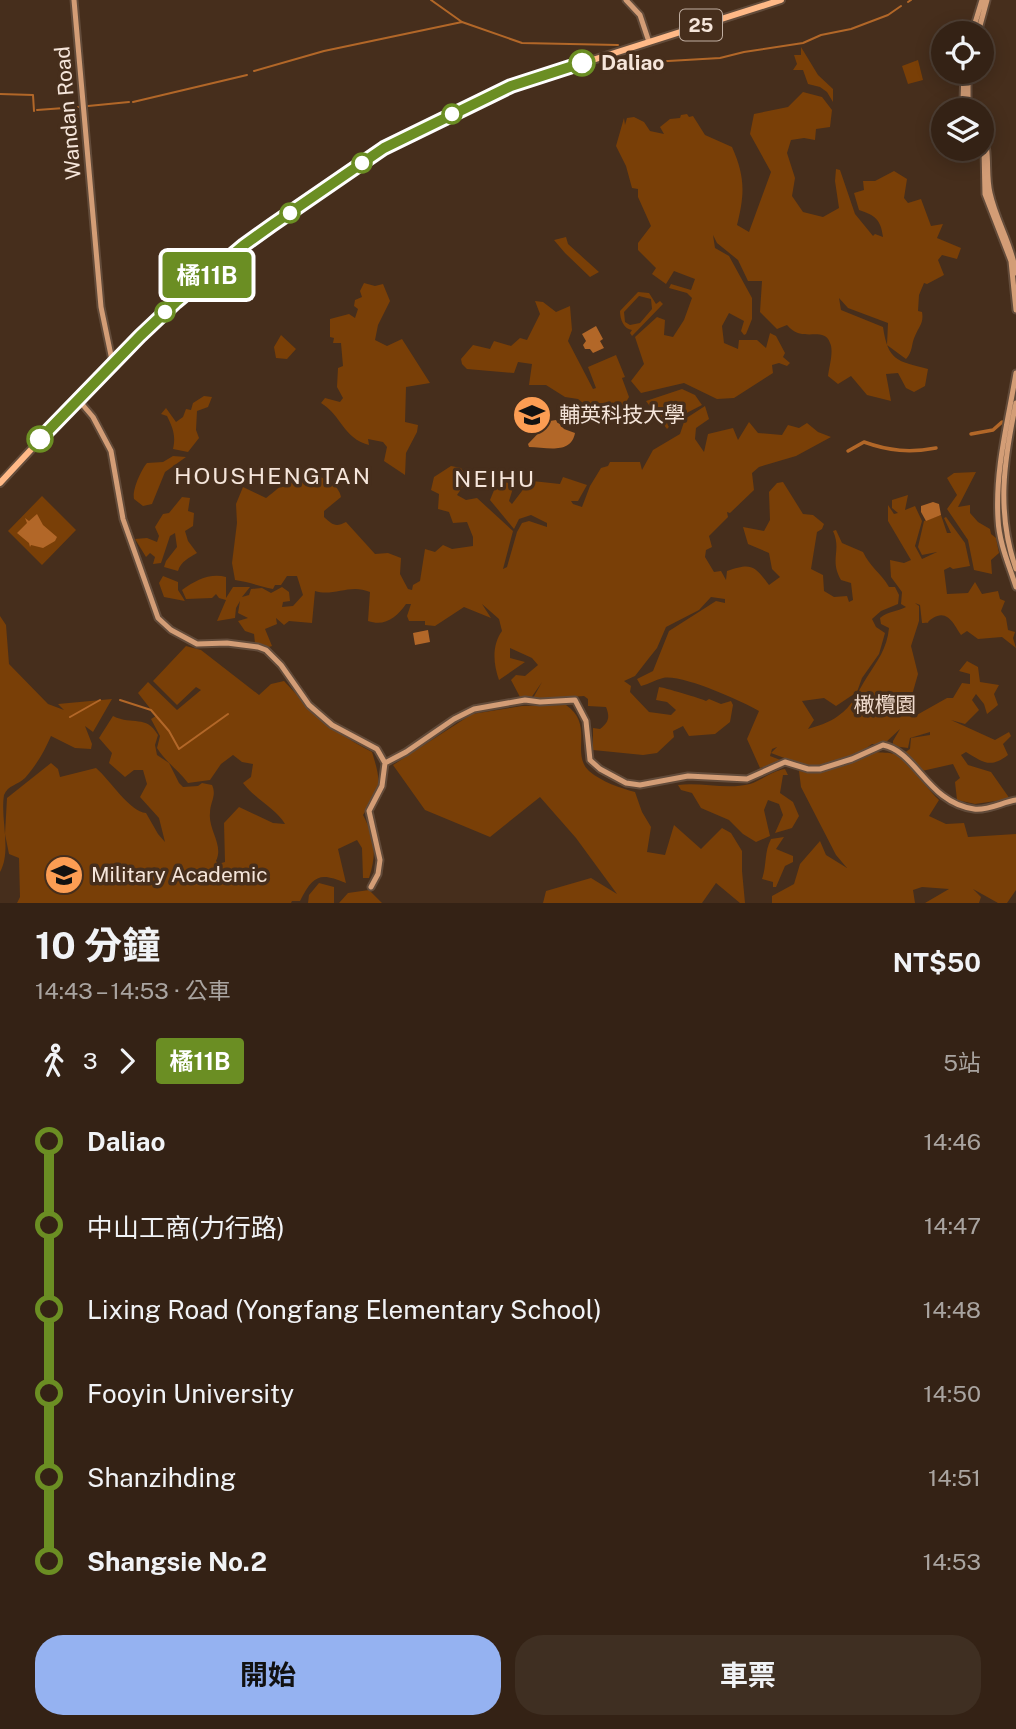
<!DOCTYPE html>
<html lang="zh-TW">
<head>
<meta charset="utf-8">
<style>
	body { margin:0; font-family:"Public Sans","Noto Sans TC",sans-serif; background:#3f2f22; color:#f1f3f6; height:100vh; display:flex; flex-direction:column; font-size:26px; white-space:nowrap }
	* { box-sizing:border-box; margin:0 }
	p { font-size:23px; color:#a9a4a0 }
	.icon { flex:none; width:38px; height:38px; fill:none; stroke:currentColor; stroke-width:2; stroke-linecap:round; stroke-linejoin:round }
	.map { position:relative; height:903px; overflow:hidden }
	.panel { display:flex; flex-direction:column; background:#342215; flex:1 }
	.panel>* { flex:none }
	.badge { padding:0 14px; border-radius:5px; font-size:24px; line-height:46px }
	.controls { position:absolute; left:931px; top:21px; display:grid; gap:14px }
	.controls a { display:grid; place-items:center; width:63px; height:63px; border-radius:50%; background:#342215; box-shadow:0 4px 18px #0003,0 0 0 2px #4e3f34; font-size:35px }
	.map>.badge { position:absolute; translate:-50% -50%; box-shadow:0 0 0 4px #fff }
	.legs { display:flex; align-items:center; gap:10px; height:77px; padding:0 35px; font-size:23px }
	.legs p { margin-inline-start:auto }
	.head { display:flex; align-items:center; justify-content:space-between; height:119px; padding:0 35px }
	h1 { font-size:38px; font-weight:700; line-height:52px }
	.cta { display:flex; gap:14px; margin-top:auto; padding:14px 35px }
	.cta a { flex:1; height:80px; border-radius:28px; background:#95b2f1; color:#111; font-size:28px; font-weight:700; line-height:80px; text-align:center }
	.cta a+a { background:#3f2f22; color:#f1f3f6 }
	ul { padding:0 35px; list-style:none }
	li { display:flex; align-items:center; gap:24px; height:84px; font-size:26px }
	li i { display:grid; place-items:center; width:10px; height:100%; margin:0 9px; background:currentColor }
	li i::after { content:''; width:18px; height:18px; margin:-9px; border:5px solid; border-radius:50%; background:#342215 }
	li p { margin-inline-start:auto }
	li:first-child i { background:linear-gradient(#0000 50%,currentColor 0) }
	li:last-child i { background:linear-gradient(currentColor 50%,#0000 0) }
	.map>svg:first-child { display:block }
	.green { fill:#793f07; fill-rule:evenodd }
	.water { fill:#b26728 }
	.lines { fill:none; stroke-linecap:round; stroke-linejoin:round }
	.stream { stroke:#b26728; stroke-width:2 }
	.canal { stroke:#b26728; stroke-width:3.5 }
	.secondary-casing { stroke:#624b3a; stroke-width:9 }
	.primary-casing { stroke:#624b3a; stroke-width:10 }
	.secondary { stroke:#d39d76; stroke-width:5 }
	.primary { stroke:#ffb987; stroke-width:6 }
	.line-1-casing { stroke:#fff; stroke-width:16 }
	.line-1 { stroke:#6b8e23; stroke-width:10 }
	.stop-1-dot { fill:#fff; stroke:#6b8e23; stroke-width:3.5 }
	.labels { text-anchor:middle; stroke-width:7; stroke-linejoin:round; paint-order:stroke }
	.shield { fill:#462e1c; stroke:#c0aea1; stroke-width:2 }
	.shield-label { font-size:19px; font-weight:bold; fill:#f5e5da }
	.stop-label { font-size:21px; font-weight:bold; fill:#f5e5da; stroke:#462e1c; text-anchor:start }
	.street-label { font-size:21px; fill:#f5e5da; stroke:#462e1c }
	.poi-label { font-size:21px; fill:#f5e5da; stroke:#462e1c; text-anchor:start }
	.park-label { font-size:21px; fill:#f0dbcd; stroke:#462e1c }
	.neighbourhood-label { font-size:23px; letter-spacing:2px; fill:#f5e5da; stroke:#462e1c }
</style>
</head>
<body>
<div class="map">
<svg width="1016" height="903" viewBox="0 0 1016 903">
	<rect width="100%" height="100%" fill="#462e1c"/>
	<path class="green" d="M 801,47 L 818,75 L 833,89 L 833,102 L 827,92 L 820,87 L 808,84 L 803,70 L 793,70 L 797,64 L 794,55 L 801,55 Z
		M 918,60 L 923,80 L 908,84 L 902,66 Z
		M 803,92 L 822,97 L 832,110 L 830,127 L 816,129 L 815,140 L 804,138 L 791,140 L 787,153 L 795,178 L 792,196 L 803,212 L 823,217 L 839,208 L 835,181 L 836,169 L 840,170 L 855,214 L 873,236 L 875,234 L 883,237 C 881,220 875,215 859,210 L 854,193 L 864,190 L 863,181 L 875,181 L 894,171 L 907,179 L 904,198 L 908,203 L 921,199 L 931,226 L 943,224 L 937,238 L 961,248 L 957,259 L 942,255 L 938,260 L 944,275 L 927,284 L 924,283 L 919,295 L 918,311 L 922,312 C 924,323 919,326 915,336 C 911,344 913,352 906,359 L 887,345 L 888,323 L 848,308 L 839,298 L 841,310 L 883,327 C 888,361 897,361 928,369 L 925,386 L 914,392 L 906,388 L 898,373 L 886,374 L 891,401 L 867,395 L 851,376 L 838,384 L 828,376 C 829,367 834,351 830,343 C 824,325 802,344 787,325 L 777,329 L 760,312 L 762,281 L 748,281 L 738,260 L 717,243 L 713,235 L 715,248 L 729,256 L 752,298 L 752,319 L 746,334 L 744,335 L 741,331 L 744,321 L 729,313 L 722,326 L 724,343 L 738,349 L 739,340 L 757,340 L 766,348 L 770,333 L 776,336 L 785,353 L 783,357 L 790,363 L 787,366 L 779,363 L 772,365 L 773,373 L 734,398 L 717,399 L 684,383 L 641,393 L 631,381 L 644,364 L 635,337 L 657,317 L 665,320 L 664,335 L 673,337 L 684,320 L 692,298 L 687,293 L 669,288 L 671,284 L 691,290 L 695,279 L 674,271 L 666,284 L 652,274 L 656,268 L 638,250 L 638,243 L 651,226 L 638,197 L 638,189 L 632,188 L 626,166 L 616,146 L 624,118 L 625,125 L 627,118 L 634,117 L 644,122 L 650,131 L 664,134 L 660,127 L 670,119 L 680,118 L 681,115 L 687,114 L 689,117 L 693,116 L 705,135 L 732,147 C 745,176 745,194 737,225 L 749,232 L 771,172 L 750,134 L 754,114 L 788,107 Z
		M 566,237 L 568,244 L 599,272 L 590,277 L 565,253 L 554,240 Z
		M 364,283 L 375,286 L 383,284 L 390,301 L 378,325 L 375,340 L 387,346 L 402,339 L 430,383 L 406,387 L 405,422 L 418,425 L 417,432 L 406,453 L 405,475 L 384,461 L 387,447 L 383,442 L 368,439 L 369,445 C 343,438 342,416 321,403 L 325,398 L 340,402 L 343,398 L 337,387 L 338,368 L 343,366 L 341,343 L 333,343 L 334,338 L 330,337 L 330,319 L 349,314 L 355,318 L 358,309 L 354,306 L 355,300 L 362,297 L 360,291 Z
		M 638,292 L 649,293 L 656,304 L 660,301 L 663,304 L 632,336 L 630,333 L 632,330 C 624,329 620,320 620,311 ZM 639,296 L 651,299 L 652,309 L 640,323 L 630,325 L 625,322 L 624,312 Z
		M 535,301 L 543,302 L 556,312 L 570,306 L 572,330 L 568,341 L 593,389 L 596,388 L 588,367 L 616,355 L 625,377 L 622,378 L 629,397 L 622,409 L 612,419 L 607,414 L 593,411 L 587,416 L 583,403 L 578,399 L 565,397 L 546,385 L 529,385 L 532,364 L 518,362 L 514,373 L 467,369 L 462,364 L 461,359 L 473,345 L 490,349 L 494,341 L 511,346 L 520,338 L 527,340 L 540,314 Z
		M 281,335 L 296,349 L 287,359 L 276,358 L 274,347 Z
		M 682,389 L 695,395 L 702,405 L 677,418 L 667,429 L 646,401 Z
		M 204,396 L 212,397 L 208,407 L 197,411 L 196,430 L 199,438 L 188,452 L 173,449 C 176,436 173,428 167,416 L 161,414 L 166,408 L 176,422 L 183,417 L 186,409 L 191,410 L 193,403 Z
		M 705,406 L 709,419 L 696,428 L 695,439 L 704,452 L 708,434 L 733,428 L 738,440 L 749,422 L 758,433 L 782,435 L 788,425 L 799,428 L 807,423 L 818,432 L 831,437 L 796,456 L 759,467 L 752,473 L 754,490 L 730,513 L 727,512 L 728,517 L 709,536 L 712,547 L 706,550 L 705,557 L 714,572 L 721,571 L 726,580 L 727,571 C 751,563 754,565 769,585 L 780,577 L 772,569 L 769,553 L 748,544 L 743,527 L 764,531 L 770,520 L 769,492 L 777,483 L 783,482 L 803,514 L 813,515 L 824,524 L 822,529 L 817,532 L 811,569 L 823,575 L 824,591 L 834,597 L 847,596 L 849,602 L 853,600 L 851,583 L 841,580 C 829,559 842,551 833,531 L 836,530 L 842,543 L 863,552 C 870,567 881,573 889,587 L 895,587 L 899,595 L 898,604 L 881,611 L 872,619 L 876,627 L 885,633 L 879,654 L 862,678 L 857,692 L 836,706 L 824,698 L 802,701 L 814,720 L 808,729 C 818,726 830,722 838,716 C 853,706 858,691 867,677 C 877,661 887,649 889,628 L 881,624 L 880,618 C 888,611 897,612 906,607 L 901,604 L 902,592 L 891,577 L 890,560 L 904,563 L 911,560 L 888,521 L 888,505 L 894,514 L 898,513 L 892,508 L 892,500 L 908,495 L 905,510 L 915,506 L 922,521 L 915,546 L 922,559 L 937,552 L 922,555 L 918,547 L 924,521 L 941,515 L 947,533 L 951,533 L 944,518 L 946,517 L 965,543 L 970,566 L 953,569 L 950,567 L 944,570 L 947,594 L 968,593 L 975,582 L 982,594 L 998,591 L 1000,599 L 1005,601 L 1001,611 L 1006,618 L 1008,630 L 1015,632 L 1013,638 L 1016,648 L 1002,637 L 978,639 L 967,631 L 961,635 C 954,625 948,609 933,618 C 923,624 934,622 922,623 L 920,605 L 915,603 L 919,606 L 919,621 L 911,646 L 918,674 L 912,695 L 916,707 L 915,716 L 947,698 L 953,698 L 962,683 L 970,684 L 970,674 L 959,671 L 967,661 L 978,667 L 980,682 L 999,685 L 994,694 L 998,705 L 987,714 L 984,704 L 976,694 L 972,700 L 979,710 L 965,724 L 951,720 L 995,740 L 1009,732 L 1011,736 L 1003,744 L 1008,755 C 990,769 983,762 966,752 L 961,755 L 968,765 L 991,772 L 1010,799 L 975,804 L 957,800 L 955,782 L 960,778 L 953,764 L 922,771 L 904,753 L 910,749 L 911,738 L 930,735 L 930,732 L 910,738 L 908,748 L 893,746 L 893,741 L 900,729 L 884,744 L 872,744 L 857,755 L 836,764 L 811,768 L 771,753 L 777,747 L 772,749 L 770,756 L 783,761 L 760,768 L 747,739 L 759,711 C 741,701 682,674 663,678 C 655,680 649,684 641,686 L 637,679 L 653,671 L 669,631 L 716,601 L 725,603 L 725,599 L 711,597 L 699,610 L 666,627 L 657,648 L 649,658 L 635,676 L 624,681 L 631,686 L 630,692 L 649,712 L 671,715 L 676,710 L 667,702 L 656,700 L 659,687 C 662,687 703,699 706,701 L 709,699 L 721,704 L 731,701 L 733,705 L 730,722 L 715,734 L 689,736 L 683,726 L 673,731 L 674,737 L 657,753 L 643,755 L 593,750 L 593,728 L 600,729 C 609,722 610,717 606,707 L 588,706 L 588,699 L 584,696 L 532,700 L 542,682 L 531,698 L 520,697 L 511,680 L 516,675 L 525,676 L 538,665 L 532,658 L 510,648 L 510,658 L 525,662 L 499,680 C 493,663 492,645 502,631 L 499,619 L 482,604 L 491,618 L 464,607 L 435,626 L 425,625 L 425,621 L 409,621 L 407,616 L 411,604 L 406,604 C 397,617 385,627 368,621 L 370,592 C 350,583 334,597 315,591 L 312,623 L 289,621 L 284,625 L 276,618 L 277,624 L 265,629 L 272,646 L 266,648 L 255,643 L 254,634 L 245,631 L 238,621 L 248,618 L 238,613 L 240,601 L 236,608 L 235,618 L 217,621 L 226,600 L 219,598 L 216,594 L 212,598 L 186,599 L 182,590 C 196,580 210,573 226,577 L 226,598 L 233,587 L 250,587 L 242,597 L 249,595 L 251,589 L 262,588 L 271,593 L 282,587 L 289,592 L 290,601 L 283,602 L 282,607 L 293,606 L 303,595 L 297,576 L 287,576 L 281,585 L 275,585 L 273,589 C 259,586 249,582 235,580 L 232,563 L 237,523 L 236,504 L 243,487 L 266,498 C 272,494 287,480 292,478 C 310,469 338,480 341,497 L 324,511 L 324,517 C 332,524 335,528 346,522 L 375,554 L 388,553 L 401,558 L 400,574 L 408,589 L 412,590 L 413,585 L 420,581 L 425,549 L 435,552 L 443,545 L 452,549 L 473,546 L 473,537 L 467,522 L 453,523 L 449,512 L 438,509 L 439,494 L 431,490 L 434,477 L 451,466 L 461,468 L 468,479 L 457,495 L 466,500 L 477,498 L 513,531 L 503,569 L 507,567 L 517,532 L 522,523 L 529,521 L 547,527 L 547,523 L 531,515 L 519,519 L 514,529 L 490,500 L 497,483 L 496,470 L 504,472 L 506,482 L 514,485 L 509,501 L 512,504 L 525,487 L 523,480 L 560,484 L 563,477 L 587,485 L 578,501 L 571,501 L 573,504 L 582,507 L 590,486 L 601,468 L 608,466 L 610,462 L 640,462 L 642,470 L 653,450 L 680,434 L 685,419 Z
		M 173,456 L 186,457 L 165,472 L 152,504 L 143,506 L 134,499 C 132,490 141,470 147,463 L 163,462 Z
		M 976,472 L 958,507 L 970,505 L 970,513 L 978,522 L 990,529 L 991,534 L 996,538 L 999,553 L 991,560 L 992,574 L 974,570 L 968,540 L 947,509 L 957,495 L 947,478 L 954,473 Z
		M 42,496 L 76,530 L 42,565 L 8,531 Z
		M 182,497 L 190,498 L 188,511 L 194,513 L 193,526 L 185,531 L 188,541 L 197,553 C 189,558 181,561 178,571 L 164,567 L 166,561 L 177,547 L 175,533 L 170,536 L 161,563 L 153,564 L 155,557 L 150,553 L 146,557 L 135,539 L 147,538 L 157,542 L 159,536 L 155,527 L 163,514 L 169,513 Z
		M 163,576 L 178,582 L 178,590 L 185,601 L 164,597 L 159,583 Z
		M 0,616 L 6,625 L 9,664 L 48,704 L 64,710 L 58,704 L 112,699 L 93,732 L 85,726 L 92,744 L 91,749 L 75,748 L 51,736 C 44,752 37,764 25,778 C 18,785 8,785 4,795 C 0,819 12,850 0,872 Z
		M 186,646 L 201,650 L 259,695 L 271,684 L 284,681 C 313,712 333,732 372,752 C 382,784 381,787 363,815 C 375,838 377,854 369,878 L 363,878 L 362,848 L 357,840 L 338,849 L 346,883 C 320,872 313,875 300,901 L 292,901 L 291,903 L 17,903 L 20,897 L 19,858 L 9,854 L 5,834 L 7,798 L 51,763 L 58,769 L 60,777 L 96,768 C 110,780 130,812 146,813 L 158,834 L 165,842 L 159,818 L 140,797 L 147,784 L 143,770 L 134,770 L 125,777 L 109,763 L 112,753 L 99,738 L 113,716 C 133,726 146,714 158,735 L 155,745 L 157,755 L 169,763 L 179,783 L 183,787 L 198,786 L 202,783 L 212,785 C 217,796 210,802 210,813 C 208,830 224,845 216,861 L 218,864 L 225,862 L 224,823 L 239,807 L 273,823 L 285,824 C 276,809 255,799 243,783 L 251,777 L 253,764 L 242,762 L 233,755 L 221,764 L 210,780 L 188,783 C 179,771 165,761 157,748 L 160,736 L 151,719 L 156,716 L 138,693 L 148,682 L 177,710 L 201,690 L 196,687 L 177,705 L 153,681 Z
		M 566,705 C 595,725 570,753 589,771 C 602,782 620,788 635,792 L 642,812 L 651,827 L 647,852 L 665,855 L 674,825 L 701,849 L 722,828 L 731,833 L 742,851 L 742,871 L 745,903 L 740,903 L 716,883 L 702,903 L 543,903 L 546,891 L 591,878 L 617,894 L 576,838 L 540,797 L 490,837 L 425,810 L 393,765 L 472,714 L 522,706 Z
		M 876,752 C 881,753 889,752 894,754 C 907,759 927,789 939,800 L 929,816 L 946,824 L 964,823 L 968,837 L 1016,834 L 1016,890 L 1007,903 L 998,903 L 973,889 L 981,897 L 979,903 L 925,903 L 949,889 L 922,887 L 913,890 L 915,903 L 772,903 L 772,896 L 794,884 L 800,864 L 820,841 L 826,855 L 847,868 L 836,855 L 801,787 L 799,771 C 827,773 852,765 876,752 Z
		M 785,769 L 788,775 L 783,775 L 780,793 L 793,802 L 799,816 L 792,828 L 775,833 L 783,815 L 779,804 L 768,800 L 764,810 L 770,836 L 756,842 L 743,834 L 729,820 L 701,808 L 692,793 L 681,790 L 678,785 C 701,782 727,790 750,784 C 762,780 772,771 785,769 Z
		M 784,837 L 776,849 L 793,856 L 793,862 L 785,866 L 776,887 L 773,887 L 773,882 L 762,879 C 767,865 764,852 771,839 Z
		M 319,883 L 334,887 L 334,903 L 308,903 L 309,895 Z
		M 369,890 L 382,903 L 339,903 L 348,893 Z"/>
	<path class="water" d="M 596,326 L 603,339 L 600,341 L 604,348 L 593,353 L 590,349 L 585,349 L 583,345 L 586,341 L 582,334 Z
		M 556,420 L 564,429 L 575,433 C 571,455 546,447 529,447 L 528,444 L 550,421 Z
		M 933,502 L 939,504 L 941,515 L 926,521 L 921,512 L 921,506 Z
		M 37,514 L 43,525 L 57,537 L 55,541 L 43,548 L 31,545 L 30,547 L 29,543 L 17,533 L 27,523 L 25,518 L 29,521 Z
		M 428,630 L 430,642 L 415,645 L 413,633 Z"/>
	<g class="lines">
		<path class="stream" d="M 431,0 L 462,22 L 522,43 L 618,45
			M 908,2 L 911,0
			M 631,53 L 640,60 L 651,62 L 720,58 L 744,52 L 803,43 L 821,35 L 851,29 L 888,15 L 901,6
			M 254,71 L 324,51 L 462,22
			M 0,94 L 33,95 L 34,111
			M 133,102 L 247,75
			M 88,106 L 129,102
			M 37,110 L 78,107
			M 120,700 L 151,710 L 169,731 L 179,749 L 228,714
			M 70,717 L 100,700"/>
		<path class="canal" d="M 971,434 L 993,430 L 1002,422
			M 848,451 L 864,442 C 889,451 910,453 936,448"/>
		<defs>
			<path id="secondary" d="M 74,0 L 101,307 L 113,365
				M 626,0 L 640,15 L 649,42
				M 972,33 L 982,0
				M 978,33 L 987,0
				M 964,72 L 963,100 L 967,110
				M 968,72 L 968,99 L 972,110
				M 982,132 C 991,153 985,172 990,193 C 996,221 1012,244 1016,273
				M 982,142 L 984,150 L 985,194 L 1011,261 L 1016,310
				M 1016,373 C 1008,422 995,469 998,519 C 999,543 1009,565 1016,587
				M 76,397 L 93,417 L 111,451 L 123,519 L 158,618 L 171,630 L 197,644 L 227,643 L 258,647 L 266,650 L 281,665 L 309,705 L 332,725 L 377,749 L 385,763
				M 1016,403 C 1004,460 996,512 1016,569
				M 371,887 L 378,874 L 380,860 L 369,811 L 382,786 L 385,763 L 406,752 L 454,719 L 474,709 L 525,700 L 540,702 L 575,700 L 586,721 L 590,760 L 600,769 L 626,783 L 640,785 L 688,776 L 747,779 L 785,762 L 808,769 L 820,769 L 852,759 L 883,745 C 916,751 928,803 974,809 C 987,811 1003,802 1016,800"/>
			<path id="primary" d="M 0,483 L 78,399 L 180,299 L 244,245 L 384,148 L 511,86 L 781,0"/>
		</defs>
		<use href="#secondary" class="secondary-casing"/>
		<use href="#primary" class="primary-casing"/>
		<use href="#secondary" class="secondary"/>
		<use href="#primary" class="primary"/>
	</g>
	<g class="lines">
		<defs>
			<path id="line-1" d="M 40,439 L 140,336 L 176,302 L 244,245 L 272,225 L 384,148 L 511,86 L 582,63"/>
		</defs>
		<use href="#line-1" class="line-1-casing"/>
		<use href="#line-1" class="line-1"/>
	</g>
	<defs>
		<symbol id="university-disc" viewBox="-11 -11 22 22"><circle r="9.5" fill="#fc9d53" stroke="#462e1c"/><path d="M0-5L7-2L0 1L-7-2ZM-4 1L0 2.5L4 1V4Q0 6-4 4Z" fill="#111"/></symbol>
	</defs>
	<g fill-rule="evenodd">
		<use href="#university-disc" x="510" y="393" width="44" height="44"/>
		<use href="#university-disc" x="42" y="853" width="44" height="44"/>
	</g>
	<g class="stop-1-dot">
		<circle cx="582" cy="63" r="12"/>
		<circle cx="452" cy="114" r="9"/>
		<circle cx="362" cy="163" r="9"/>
		<circle cx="290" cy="213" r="9"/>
		<circle cx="165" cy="312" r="9"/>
		<circle cx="40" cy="439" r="12"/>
	</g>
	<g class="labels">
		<rect class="shield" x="680" y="9.5" width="42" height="31" rx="5"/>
		<g class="shield-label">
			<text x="701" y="32">25</text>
		</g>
		<g class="stop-label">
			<text x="601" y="70">Daliao</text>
		</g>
		<g class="street-label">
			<text transform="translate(68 113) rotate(-95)" y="7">Wandan Road</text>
		</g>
		<g class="poi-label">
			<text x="559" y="422">輔英科技大學</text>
			<text x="91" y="882">Military Academic</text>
		</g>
		<g class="park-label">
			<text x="885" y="712">橄欖園</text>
		</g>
		<g class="neighbourhood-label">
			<text x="273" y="484">HOUSHENGTAN</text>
			<text x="495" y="487">NEIHU</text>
		</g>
	</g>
</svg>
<div class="controls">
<a><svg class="icon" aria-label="locate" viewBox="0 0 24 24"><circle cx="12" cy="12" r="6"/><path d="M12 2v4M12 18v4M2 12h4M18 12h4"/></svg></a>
<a><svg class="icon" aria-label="layers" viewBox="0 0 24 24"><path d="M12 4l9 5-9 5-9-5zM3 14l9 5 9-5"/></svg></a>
</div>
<b class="badge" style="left:207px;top:275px;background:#6b8e23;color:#fff">橘11B</b>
</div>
<section class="panel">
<div class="head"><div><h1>10 分鐘</h1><p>14:43 – 14:53 · 公車</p></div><b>NT$50</b></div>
<div class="legs"><svg class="icon" aria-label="walk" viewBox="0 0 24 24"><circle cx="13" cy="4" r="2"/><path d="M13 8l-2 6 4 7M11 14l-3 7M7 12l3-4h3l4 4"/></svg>3<svg class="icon" aria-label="forward" viewBox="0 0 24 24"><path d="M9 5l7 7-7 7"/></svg><b class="badge" style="background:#6b8e23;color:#fff">橘11B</b><p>5站</p></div>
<ul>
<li><i style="color:#6b8e23"></i><b>Daliao</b><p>14:46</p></li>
<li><i style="color:#6b8e23"></i><span>中山工商(力行路)</span><p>14:47</p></li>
<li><i style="color:#6b8e23"></i><span>Lixing Road (Yongfang Elementary School)</span><p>14:48</p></li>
<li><i style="color:#6b8e23"></i><span>Fooyin University</span><p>14:50</p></li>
<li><i style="color:#6b8e23"></i><span>Shanzihding</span><p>14:51</p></li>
<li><i style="color:#6b8e23"></i><b>Shangsie No.2</b><p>14:53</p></li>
</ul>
<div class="cta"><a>開始</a><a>車票</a></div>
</section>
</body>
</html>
